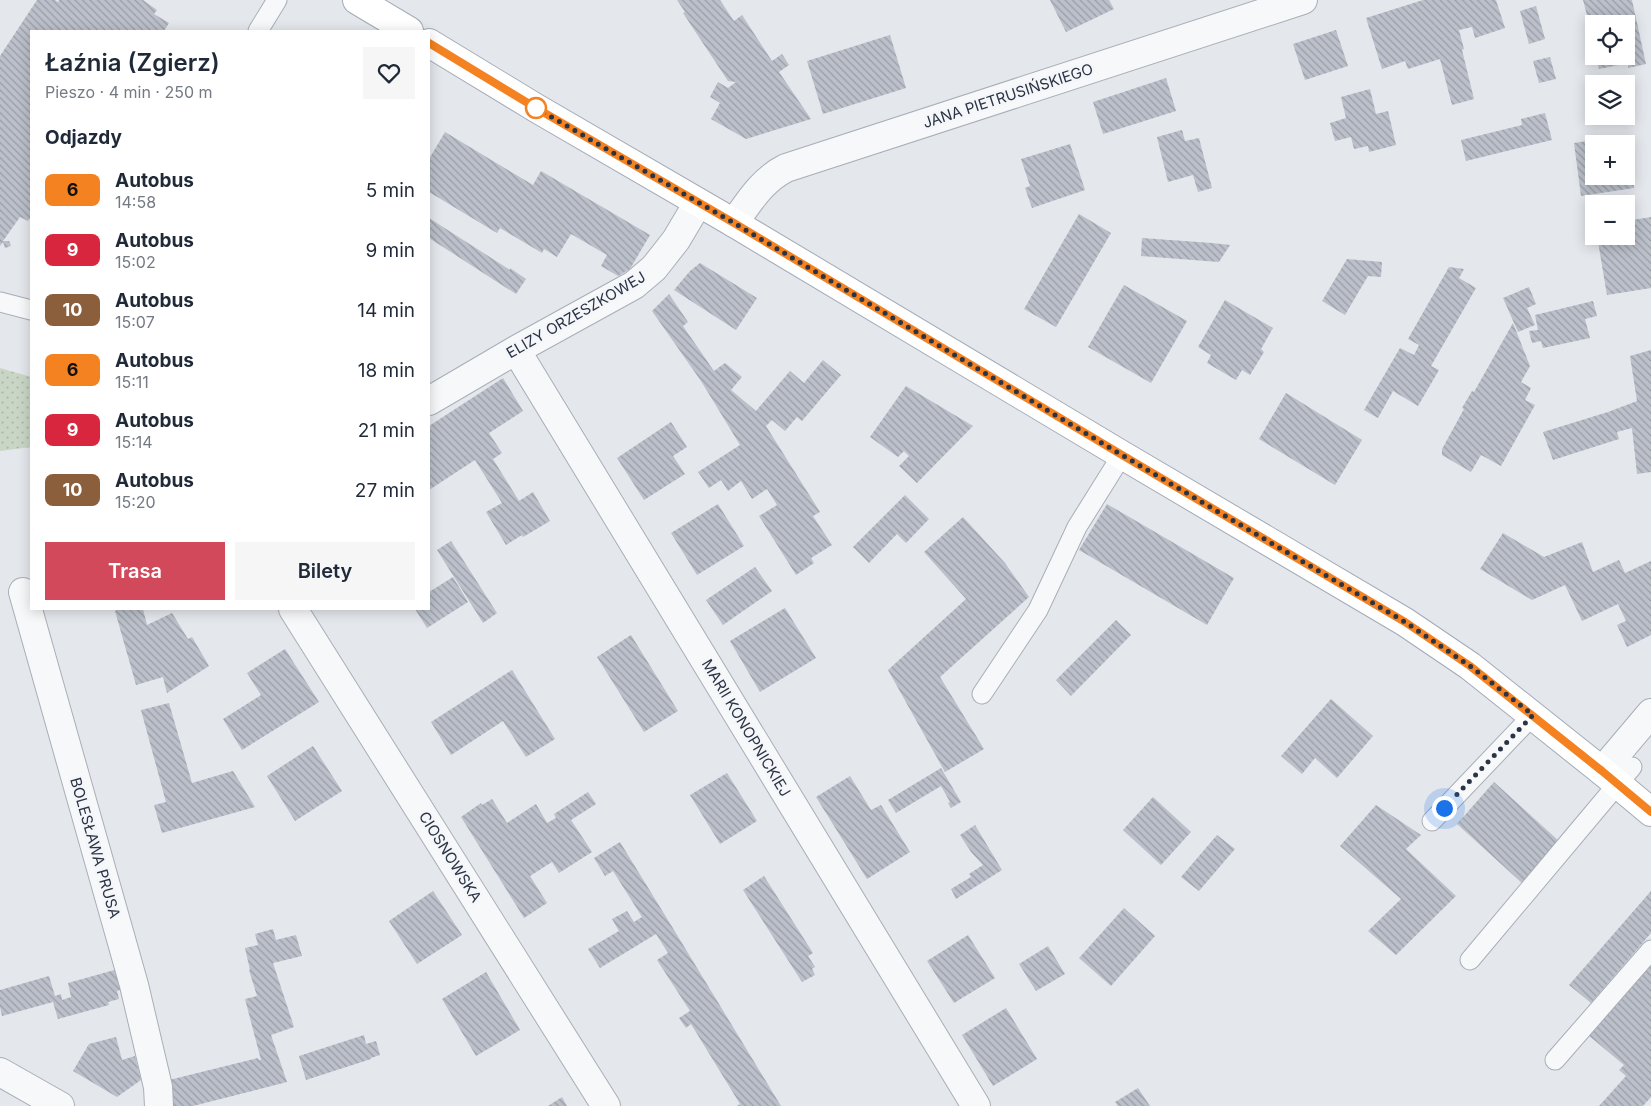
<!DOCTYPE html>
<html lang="pl">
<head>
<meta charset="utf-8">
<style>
	body { margin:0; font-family:Inter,sans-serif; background:#f6f6f7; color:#1f2937; height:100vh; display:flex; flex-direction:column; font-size:19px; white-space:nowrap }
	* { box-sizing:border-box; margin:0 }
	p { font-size:16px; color:#747a83 }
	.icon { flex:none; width:28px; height:28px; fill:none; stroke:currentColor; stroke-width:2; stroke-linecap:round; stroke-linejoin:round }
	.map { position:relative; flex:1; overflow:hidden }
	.panel { position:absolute; left:30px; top:30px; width:400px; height:580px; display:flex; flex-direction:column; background:#fff; border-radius:0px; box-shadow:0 2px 12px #0003 }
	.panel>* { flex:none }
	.badge { padding:0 10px; border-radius:8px; font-size:18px; line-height:32px }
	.controls { position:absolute; left:1585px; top:15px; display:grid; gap:10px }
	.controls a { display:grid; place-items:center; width:50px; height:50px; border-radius:0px; background:#fff; box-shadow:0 2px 12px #0003; font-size:25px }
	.you { position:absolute; width:25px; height:25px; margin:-12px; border:4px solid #fff; border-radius:50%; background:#1a73e8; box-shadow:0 0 0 8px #1a73e833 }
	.map>.badge { position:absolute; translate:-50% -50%; box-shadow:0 0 0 2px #fff }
	h2 { padding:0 15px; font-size:19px; line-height:45px }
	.round { display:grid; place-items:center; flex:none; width:52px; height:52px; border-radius:0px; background:#f6f6f7 }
	.headline { display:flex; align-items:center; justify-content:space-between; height:85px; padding:0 15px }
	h1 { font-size:24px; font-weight:600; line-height:38px }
	.action { display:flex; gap:10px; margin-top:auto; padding:10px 15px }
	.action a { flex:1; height:58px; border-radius:0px; background:#d1495b; color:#fff; font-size:20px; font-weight:600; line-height:58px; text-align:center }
	.action a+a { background:#f6f6f7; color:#1f2937 }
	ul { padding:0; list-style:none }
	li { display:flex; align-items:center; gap:15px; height:60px; padding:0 15px }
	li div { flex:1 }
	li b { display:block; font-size:19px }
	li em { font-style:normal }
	li .badge { min-width:55px; font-weight:700; text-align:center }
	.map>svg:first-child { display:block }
	.park { fill:url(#park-dots) }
	.building { fill:url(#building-back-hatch); fill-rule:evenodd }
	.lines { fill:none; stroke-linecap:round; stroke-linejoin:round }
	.service-casing { stroke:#a9aeb7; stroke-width:21 }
	.minor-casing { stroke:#a9aeb7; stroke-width:30 }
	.primary-casing { stroke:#a3abb8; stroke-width:30 }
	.service { stroke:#f7f8fa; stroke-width:19 }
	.minor { stroke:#f7f8fa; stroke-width:28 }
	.primary { stroke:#fff; stroke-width:28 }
	.line-casing { stroke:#fff; stroke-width:11 }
	.line { stroke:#f58220; stroke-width:8 }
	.walk { stroke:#2b3445; stroke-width:5; stroke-dasharray:0 9 }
	.stop-dot { fill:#fff; stroke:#f58220; stroke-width:2.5 }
	.labels { text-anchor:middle; stroke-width:5; stroke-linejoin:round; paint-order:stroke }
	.street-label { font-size:15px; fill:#2b3445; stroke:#f4f6f9 }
</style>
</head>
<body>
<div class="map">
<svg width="1651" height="1106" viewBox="0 0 1651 1106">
	<defs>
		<pattern id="park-dots" width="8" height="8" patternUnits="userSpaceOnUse" patternTransform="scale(1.25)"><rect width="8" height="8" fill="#c9d6c5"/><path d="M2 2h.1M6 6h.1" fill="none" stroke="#adb8ab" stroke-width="1.8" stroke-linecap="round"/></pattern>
		<pattern id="building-back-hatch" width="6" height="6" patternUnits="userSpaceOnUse" patternTransform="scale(1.25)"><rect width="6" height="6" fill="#bbc0ca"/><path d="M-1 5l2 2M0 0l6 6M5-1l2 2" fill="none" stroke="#989da6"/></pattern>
	</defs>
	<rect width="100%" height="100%" fill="#e4e7ec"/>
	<path class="park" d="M 0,368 L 31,377 L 31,447 L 0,451 Z"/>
	<path class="building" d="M 37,0 L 55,0 L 58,2 L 59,0 L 143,0 L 157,10 L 154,14 L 169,23 L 164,31 L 31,31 L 31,217 L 28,221 L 20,217 L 3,241 L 9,241 L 11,246 L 5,248 L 3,242 L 0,246 L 0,56 Z
		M 677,0 L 720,0 L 734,21 L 742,15 L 772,61 L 782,54 L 789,65 L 779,72 L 811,119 L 746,139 L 711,119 L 720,103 L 710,97 L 718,82 L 728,88 L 736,82 L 728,81 L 683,13 L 685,12 Z
		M 1050,0 L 1109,0 L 1114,9 L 1066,32 Z
		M 1423,0 L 1496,0 L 1505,28 L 1475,38 L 1472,27 L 1459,30 L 1464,49 L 1462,50 L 1474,99 L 1452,105 L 1440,59 L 1408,69 L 1405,61 L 1382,69 L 1366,18 Z
		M 1583,0 L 1632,0 L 1646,64 L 1628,68 L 1628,63 L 1599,69 L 1596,56 L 1626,56 L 1626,24 L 1594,24 L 1593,39 Z
		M 1536,6 L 1545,39 L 1529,44 L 1520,11 Z
		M 1336,30 L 1348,66 L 1305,80 L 1293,44 Z
		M 890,35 L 906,88 L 823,114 L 807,61 Z
		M 1550,57 L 1556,79 L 1539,83 L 1533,61 Z
		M 1166,78 L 1176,111 L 1103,134 L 1093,102 Z
		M 1370,89 L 1376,114 L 1388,111 L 1396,145 L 1369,152 L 1368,146 L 1354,149 L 1351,137 L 1335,141 L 1330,123 L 1346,118 L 1341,97 Z
		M 1545,113 L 1552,140 L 1466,161 L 1461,140 L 1522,125 L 1521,119 Z
		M 1182,130 L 1185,141 L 1199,138 L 1212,188 L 1198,192 L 1193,175 L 1168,182 L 1157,137 Z
		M 445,132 L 533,185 L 541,171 L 650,235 L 630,269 L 618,276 L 601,266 L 607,255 L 571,234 L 557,257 L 544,249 L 542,253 L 500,228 L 497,233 L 429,192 L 429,159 Z
		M 1627,135 L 1634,188 L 1581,196 L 1574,143 ZM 1594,144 L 1626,144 L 1626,176 L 1594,176 Z
		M 1070,144 L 1085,190 L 1032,208 L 1025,188 L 1030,186 L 1021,159 Z
		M 1079,214 L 1111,233 L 1056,327 L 1024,309 Z
		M 1651,217 L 1651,288 L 1607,295 L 1597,236 L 1626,236 L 1626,221 Z
		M 429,218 L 510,270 L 510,268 L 526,279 L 516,294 L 429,238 Z
		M 1142,238 L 1212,243 L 1230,245 L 1219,262 L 1141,256 Z
		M 1347,259 L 1382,262 L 1381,277 L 1368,276 L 1345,315 L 1322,301 Z
		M 700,263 L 757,298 L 736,330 L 674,290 L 690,271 Z
		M 1449,267 L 1464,269 L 1459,278 L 1476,288 L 1431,366 L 1439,370 L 1418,406 L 1393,391 L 1378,418 L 1364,410 L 1400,348 L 1414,355 L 1419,345 L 1408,339 Z
		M 1124,285 L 1187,321 L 1151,383 L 1088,347 Z
		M 1529,287 L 1536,304 L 1527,308 L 1535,325 L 1518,332 L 1503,298 Z
		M 669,294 L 688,322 L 683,326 L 714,371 L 725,363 L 742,377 L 731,390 L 756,411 L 790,371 L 804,383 L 823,360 L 841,375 L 802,421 L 797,417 L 785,431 L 772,420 L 766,426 L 820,512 L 813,516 L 832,545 L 811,558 L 814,563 L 796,575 L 759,516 L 777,505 L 767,489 L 752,499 L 741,481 L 728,491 L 721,480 L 709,488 L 698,472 L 740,445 L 701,381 L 652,311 Z
		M 1225,300 L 1273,328 L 1261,349 L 1264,352 L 1250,375 L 1242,370 L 1236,380 L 1207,363 L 1211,355 L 1198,347 Z
		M 1593,301 L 1597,316 L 1585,319 L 1590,338 L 1543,348 L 1541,341 L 1532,343 L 1529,331 L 1538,330 L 1535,315 Z
		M 1513,323 L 1530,366 L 1521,382 L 1531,388 L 1525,400 L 1535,405 L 1501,466 L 1481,455 L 1471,472 L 1442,455 L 1442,449 L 1464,409 L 1462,408 L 1472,391 L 1474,392 Z
		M 1651,350 L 1651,472 L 1637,474 L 1632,428 L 1617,432 L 1619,439 L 1553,460 L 1543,432 L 1608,412 L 1637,401 L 1630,356 Z
		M 503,378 L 523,411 L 489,433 L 502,453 L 493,459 L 519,501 L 533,492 L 550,521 L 523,537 L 522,535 L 506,545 L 486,512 L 502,503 L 475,460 L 429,490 L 429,426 Z
		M 906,386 L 973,426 L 917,483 L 899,466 L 909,456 L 904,451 L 898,457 L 870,437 Z
		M 1286,393 L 1362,440 L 1335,485 L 1259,439 Z
		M 671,422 L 687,447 L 673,456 L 685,474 L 644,500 L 617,458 Z
		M 905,495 L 929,519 L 906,543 L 897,534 L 869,563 L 853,547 Z
		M 718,504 L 744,546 L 697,575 L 671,533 Z
		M 1107,504 L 1234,578 L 1207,625 L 1079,550 Z
		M 963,517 L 1005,563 L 1029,597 L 940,677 L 984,749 L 945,772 L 888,670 L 966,599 L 924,552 Z
		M 1503,533 L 1544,557 L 1582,542 L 1593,572 L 1619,560 L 1625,573 L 1651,561 L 1651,635 L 1627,647 L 1617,625 L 1626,621 L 1618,604 L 1582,621 L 1565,585 L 1532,600 L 1480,569 Z
		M 451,541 L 497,613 L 483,623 L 437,550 Z
		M 755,567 L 772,591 L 723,625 L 706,600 Z
		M 453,577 L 468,602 L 427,628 L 415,609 L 429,609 L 429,592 Z
		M 785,608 L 816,658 L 760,692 L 730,641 Z
		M 118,609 L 143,609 L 147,625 L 172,613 L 188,639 L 192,637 L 209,666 L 167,693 L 163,677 L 136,685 L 115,611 Z
		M 1116,620 L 1131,635 L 1071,696 L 1056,680 Z
		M 631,635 L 678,711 L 644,732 L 597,657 Z
		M 285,649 L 319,702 L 242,750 L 223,719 L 261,695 L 247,673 Z
		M 512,670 L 555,739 L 526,757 L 503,721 L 451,755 L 431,722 Z
		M 1331,699 L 1373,736 L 1337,778 L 1315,758 L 1302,774 L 1281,756 Z
		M 169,703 L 192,783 L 233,771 L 255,807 L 162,833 L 154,805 L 166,802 L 141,710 Z
		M 313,746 L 342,791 L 295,821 L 267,776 Z
		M 941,768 L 961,802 L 951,808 L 948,803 L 950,802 L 941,786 L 896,813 L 888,800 Z
		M 727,773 L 757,821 L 720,844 L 690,795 Z
		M 850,776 L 871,810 L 881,805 L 910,852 L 867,879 L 816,797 Z
		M 1494,782 L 1560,842 L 1522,883 L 1457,824 Z
		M 588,792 L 596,804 L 571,820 L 592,852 L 559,873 L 552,862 L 530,876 L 547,903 L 524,918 L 461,817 L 481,803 L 482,805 L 492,799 L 507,823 L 536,804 L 547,823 L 556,818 L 554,814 Z
		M 1153,797 L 1191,832 L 1161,865 L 1123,830 Z
		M 1376,805 L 1421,835 L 1406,849 L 1456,896 L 1396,955 L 1368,931 L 1401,899 L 1340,846 Z
		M 975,825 L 1002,870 L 956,899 L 951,889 L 971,877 L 969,874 L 983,865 L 971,852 L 960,835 Z
		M 1217,835 L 1235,849 L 1199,891 L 1181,877 Z
		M 620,842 L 671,925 L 781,1106 L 737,1106 L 740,1104 L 691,1024 L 686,1028 L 679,1018 L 690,1011 L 657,960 L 668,953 L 656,934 L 600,968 L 588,949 L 619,931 L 612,919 L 627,911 L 634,922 L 642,917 L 613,871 L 605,876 L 594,858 Z
		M 764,876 L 813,953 L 808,956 L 815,967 L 812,969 L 815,975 L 802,982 L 743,890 Z
		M 433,891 L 462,935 L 417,964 L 389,921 Z
		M 1651,891 L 1651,933 L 1591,1003 L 1569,985 Z
		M 1124,908 L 1155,936 L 1111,986 L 1079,958 Z
		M 273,929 L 276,940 L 296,935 L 302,956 L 273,963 L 294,1027 L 271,1035 L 287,1082 L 193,1106 L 172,1106 L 165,1081 L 258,1058 L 259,1060 L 261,1060 L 245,999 L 257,996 L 249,970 L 250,970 L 245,948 L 258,945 L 255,934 Z
		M 968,935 L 995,978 L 954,1003 L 927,961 Z
		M 1048,946 L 1065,974 L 1036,991 L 1019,964 Z
		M 1648,964 L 1651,967 L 1651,1097 L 1643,1106 L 1599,1106 L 1626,1076 L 1619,1070 L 1624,1065 L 1588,1035 Z
		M 118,969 L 123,989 L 117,991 L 119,999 L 108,1002 L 109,1005 L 58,1019 L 53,1002 L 2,1016 L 0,1007 L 0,990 L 49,976 L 55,996 L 61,994 L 62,1000 L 71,997 L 68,983 Z
		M 486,972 L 520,1030 L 476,1056 L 442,999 Z
		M 1006,1008 L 1037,1059 L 993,1086 L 962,1035 Z
		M 364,1035 L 366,1044 L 376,1041 L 380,1055 L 371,1058 L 371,1059 L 306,1080 L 299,1056 Z
		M 116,1037 L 122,1060 L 135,1056 L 141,1080 L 117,1097 L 73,1071 L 89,1044 Z
		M 1138,1088 L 1150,1106 L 1118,1106 L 1115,1102 Z
		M 562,1097 L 567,1106 L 548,1106 Z"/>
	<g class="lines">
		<defs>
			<path id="service" d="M 258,31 L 277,0
				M 0,302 L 31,310
				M 982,694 L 1038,610 L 1077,527 L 1122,455
				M 1432,821 L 1533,715
				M 1470,960 L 1632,767
				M 1555,1060 L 1651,950"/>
			<path id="minor" d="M 734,223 C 749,202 762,180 786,168 L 1303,0
				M 516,350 L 976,1106
				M 429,401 L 516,350 L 634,285 L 654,268 L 676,240 L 698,203
				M 23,592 L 134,985 L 158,1087 L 159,1106
				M 293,609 L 606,1106
				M 1602,771 L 1651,713
				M 0,1072 L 60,1106"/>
			<path id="primary" d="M 357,0 L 409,31
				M 429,43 L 536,108 L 734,223 L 1122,455 L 1405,622 L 1470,666 L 1602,771 L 1651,812"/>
		</defs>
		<use href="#service" class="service-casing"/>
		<use href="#minor" class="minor-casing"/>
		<use href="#primary" class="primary-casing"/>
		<use href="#service" class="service"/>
		<use href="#minor" class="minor"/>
		<use href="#primary" class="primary"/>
	</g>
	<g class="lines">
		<defs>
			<path id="line" d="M 429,43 L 536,108 L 734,223 L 1122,455 L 1405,622 L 1470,666 L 1602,771 L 1651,812"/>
		</defs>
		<use href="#line" class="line-casing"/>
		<use href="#line" class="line"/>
		<path class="walk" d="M 536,108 L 734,223 L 1122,455 L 1405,622 L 1470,666 L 1533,715 L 1444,808"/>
	</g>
	<circle class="stop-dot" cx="536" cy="108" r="10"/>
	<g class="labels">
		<g class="street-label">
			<text transform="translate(1008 96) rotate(-18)" y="5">JANA PIETRUSIŃSKIEGO</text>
			<text transform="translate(576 315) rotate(-30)" y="5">ELIZY ORZESZKOWEJ</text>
			<text transform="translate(746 728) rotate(59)" y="5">MARII KONOPNICKIEJ</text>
			<text transform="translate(95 848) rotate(74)" y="5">BOLESŁAWA PRUSA</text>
			<text transform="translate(450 857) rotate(58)" y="5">CIOSNOWSKA</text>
		</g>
	</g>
</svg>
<div class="controls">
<a><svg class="icon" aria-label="locate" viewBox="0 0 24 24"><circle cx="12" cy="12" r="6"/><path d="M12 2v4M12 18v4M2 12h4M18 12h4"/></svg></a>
<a><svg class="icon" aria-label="layers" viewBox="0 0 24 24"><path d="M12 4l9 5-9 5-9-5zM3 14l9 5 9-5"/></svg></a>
<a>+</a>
<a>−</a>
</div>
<div class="you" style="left:1444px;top:808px"></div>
<section class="panel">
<div class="headline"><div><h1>Łaźnia (Zgierz)</h1><p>Pieszo · 4 min · 250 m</p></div><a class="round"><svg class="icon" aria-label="heart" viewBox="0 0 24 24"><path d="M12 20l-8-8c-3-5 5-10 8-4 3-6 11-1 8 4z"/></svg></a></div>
<h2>Odjazdy</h2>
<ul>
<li><span class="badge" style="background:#f58220;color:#111">6</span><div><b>Autobus</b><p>14:58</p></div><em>5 min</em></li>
<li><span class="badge" style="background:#d7263d;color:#fff">9</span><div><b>Autobus</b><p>15:02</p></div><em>9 min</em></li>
<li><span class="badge" style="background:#8b5e3c;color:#fff">10</span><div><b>Autobus</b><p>15:07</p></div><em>14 min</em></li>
<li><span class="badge" style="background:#f58220;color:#111">6</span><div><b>Autobus</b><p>15:11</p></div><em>18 min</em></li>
<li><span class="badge" style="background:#d7263d;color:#fff">9</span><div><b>Autobus</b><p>15:14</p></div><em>21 min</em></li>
<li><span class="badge" style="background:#8b5e3c;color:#fff">10</span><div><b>Autobus</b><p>15:20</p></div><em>27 min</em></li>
</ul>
<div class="action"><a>Trasa</a><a>Bilety</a></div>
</section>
</div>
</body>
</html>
